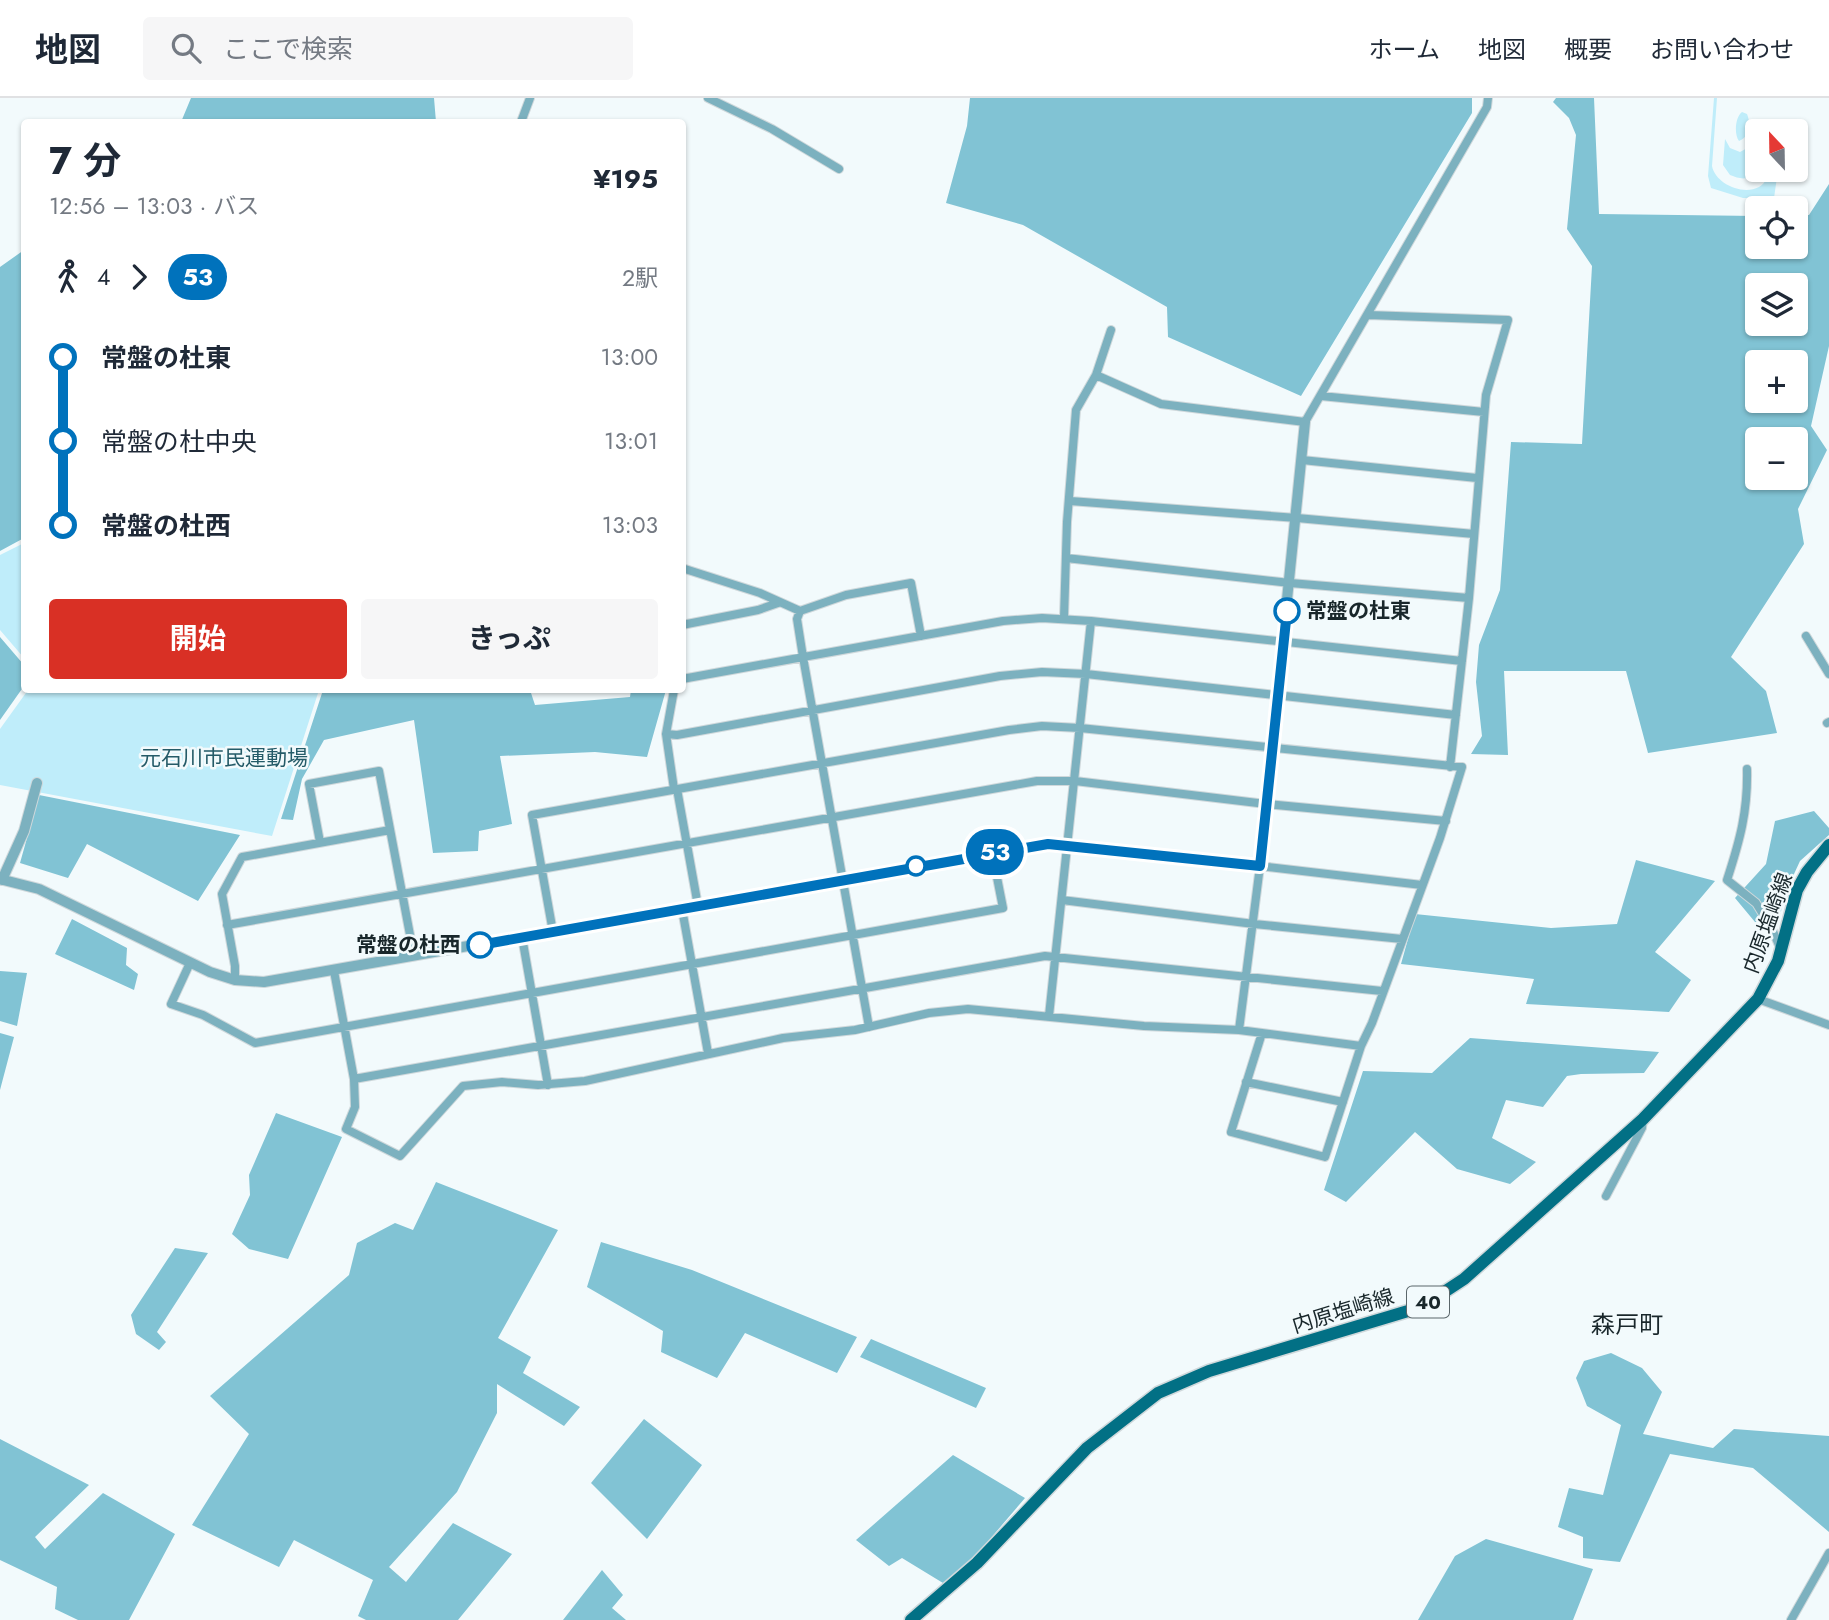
<!DOCTYPE html>
<html lang="ja">
<head>
<meta charset="utf-8">
<style>
	body { margin:0; font-family:Jost,"Noto Sans JP",sans-serif; background:#f6f6f7; color:#1f2937; height:100vh; display:flex; flex-direction:column; font-size:26px; white-space:nowrap }
	* { box-sizing:border-box; margin:0 }
	p { font-size:23px; color:#747a83 }
	.icon { flex:none; width:38px; height:38px; fill:none; stroke:currentColor; stroke-width:2; stroke-linecap:round; stroke-linejoin:round }
	.map { position:relative; flex:1; overflow:hidden }
	.sheet { position:absolute; left:21px; top:21px; width:665px; height:574px; display:flex; flex-direction:column; background:#fff; border-radius:7px; box-shadow:0 2px 5px #0004 }
	.sheet>* { flex:none }
	.badge { padding:0 14px; border-radius:23px; font-size:24px; line-height:46px }
	.needle { width:46px; rotate:338deg }
	.fabs { position:absolute; left:1745px; top:21px; display:grid; gap:14px }
	.fabs a { display:grid; place-items:center; width:63px; height:63px; border-radius:7px; background:#fff; box-shadow:0 2px 5px #0004; font-size:35px }
	.map>.badge { position:absolute; translate:-50% -50%; box-shadow:0 0 0 4px #fff }
	.legs { display:flex; align-items:center; gap:10px; height:77px; padding:0 28px; font-size:23px }
	.legs p { margin-inline-start:auto }
	.summary { display:flex; align-items:center; justify-content:space-between; height:119px; padding:0 28px }
	h1 { font-size:38px; font-weight:700; line-height:52px }
	.primary-button { display:flex; gap:14px; margin-top:auto; padding:14px 28px }
	.primary-button a { flex:1; height:80px; border-radius:7px; background:#d93025; color:#fff; font-size:28px; font-weight:700; line-height:80px; text-align:center }
	.primary-button a+a { background:#f6f6f7; color:#1f2937 }
	ul { padding:0 28px; list-style:none }
	li { display:flex; align-items:center; gap:24px; height:84px; font-size:26px }
	li i { display:grid; place-items:center; width:10px; height:100%; margin:0 9px; background:currentColor }
	li i::after { content:''; width:18px; height:18px; margin:-9px; border:5px solid; border-radius:50%; background:#fff }
	li p { margin-inline-start:auto }
	li:first-child i { background:linear-gradient(#0000 50%,currentColor 0) }
	li:last-child i { background:linear-gradient(currentColor 50%,#0000 0) }
	header { display:flex; align-items:center; gap:42px; box-sizing:border-box; height:98px; padding:0 35px; background:#fff; border-bottom:2px solid #e0e1e3 }
	header strong { font-size:33px }
	nav { display:flex; gap:38px; margin-inline-start:auto; font-size:24px }
	.search { width:490px; height:63px; background:#f6f6f7; display:flex; align-items:center; gap:18px; box-sizing:border-box; padding:0 24px; border-radius:7px; color:#747a83; font-size:26px }
	.map>svg:first-child { display:block }
	.green { fill:#bfedfa }
	.forest { fill:#81c3d4; fill-rule:evenodd }
	.lines { fill:none; stroke-linecap:round; stroke-linejoin:round }
	.minor-casing { stroke:#cfd8db; stroke-width:10 }
	.tertiary-casing { stroke:#cfd8db; stroke-width:12 }
	.primary-casing { stroke:#cfd8db; stroke-width:15 }
	.minor { stroke:#7cb1bf; stroke-width:8 }
	.tertiary { stroke:#7cb1bf; stroke-width:10 }
	.primary { stroke:#027085; stroke-width:12 }
	.line-1-casing { stroke:#fff; stroke-width:16 }
	.line-1 { stroke:#0072bc; stroke-width:10 }
	.stop-1-dot { fill:#fff; stroke:#0072bc; stroke-width:3.5 }
	.labels { text-anchor:middle; stroke-width:5; stroke-linejoin:round; paint-order:stroke }
	.shield { fill:#f2fafc; stroke:#5a666a; stroke-width:2 }
	.shield-label { font-size:19px; font-weight:bold; fill:#19272b }
	.stop-label { font-size:21px; font-weight:bold; fill:#19272b; stroke:#f2fafc; text-anchor:start }
	.park-label { font-size:21px; fill:#245b68; stroke:#f2fafc }
	.street-label { font-size:21px; fill:#19272b; stroke:#f2fafc }
	.quarter-label { font-size:24px; fill:#19272b; stroke:#f2fafc }
</style>
</head>
<body>
<header>
<strong>地図</strong>
<div class="search"><svg class="icon" aria-label="search" viewBox="0 0 24 24"><circle cx="10" cy="10" r="6"/><path d="M15 15l6 6"/></svg>ここで検索</div>
<nav><a>ホーム</a><a>地図</a><a>概要</a><a>お問い合わせ</a></nav>
</header>
<div class="map">
<svg width="1829" height="1522" viewBox="0 0 1829 1522">
	<rect width="100%" height="100%" fill="#f2fafc"/>
	<path class="green" d="M 1714,0 L 1717,0 L 1712,68 C 1715,85 1742,98 1759,89 C 1765,86 1769,77 1773,72 L 1778,72 L 1774,100 L 1743,100 L 1711,90 L 1708,78 Z
		M 1742,14 L 1747,16 C 1751,26 1750,39 1739,43 C 1734,37 1735,19 1742,14 Z
		M 1757,39 L 1756,74 C 1748,83 1740,81 1730,77 L 1723,67 L 1725,41 L 1730,50 L 1740,54 L 1749,49 Z
		M 24,445 L 24,560 L 0,532 L 0,457 Z
		M 28,592 L 319,592 L 272,738 L 0,687 L 0,631 Z"/>
	<path class="forest" d="M 191,0 L 434,0 L 436,24 L 181,24 Z
		M 970,0 L 1472,0 L 1472,15 L 1301,298 L 1168,239 L 1167,209 L 1023,127 L 946,105 L 967,28 Z
		M 1556,0 L 1594,0 L 1599,116 L 1757,118 L 1757,149 L 1796,149 L 1796,117 L 1809,117 L 1829,86 L 1829,248 L 1811,328 L 1827,352 L 1798,411 L 1804,446 L 1731,559 L 1766,593 L 1777,635 L 1648,655 L 1626,573 L 1504,573 L 1508,657 L 1471,656 L 1482,638 L 1476,584 L 1479,547 L 1500,492 L 1511,344 L 1582,346 L 1592,168 L 1567,131 L 1576,37 L 1569,20 L 1553,4 ZM 1757,187 L 1796,187 L 1796,226 L 1757,226 ZM 1757,264 L 1796,264 L 1796,303 L 1757,303 ZM 1757,341 L 1796,341 L 1796,380 L 1757,380 Z
		M 24,152 L 24,440 L 0,453 L 0,169 Z
		M 0,539 L 24,567 L 24,588 L 0,622 Z
		M 323,592 L 530,592 L 535,607 L 630,599 L 631,592 L 666,592 L 647,659 L 595,654 L 500,658 L 512,726 L 479,733 L 478,753 L 433,755 L 414,622 L 324,642 L 302,681 L 293,722 L 281,721 Z
		M 39,697 L 240,737 L 198,803 L 87,746 L 68,780 L 20,765 Z
		M 1814,713 L 1829,730 L 1829,737 L 1800,763 L 1788,789 L 1776,830 L 1755,824 L 1735,800 L 1766,766 L 1775,723 Z
		M 1636,762 L 1715,783 L 1655,854 L 1691,882 L 1669,914 L 1526,906 L 1534,881 L 1401,866 L 1415,816 L 1551,830 L 1617,826 Z
		M 72,821 L 127,850 L 126,867 L 138,876 L 134,892 L 55,856 Z
		M 0,873 L 27,875 L 17,928 L 0,923 Z
		M 0,935 L 14,939 L 0,992 Z
		M 1470,940 L 1659,954 L 1644,975 L 1581,976 L 1567,978 L 1543,1009 L 1506,1002 L 1492,1040 L 1536,1064 L 1510,1086 L 1457,1071 L 1415,1034 L 1346,1104 L 1324,1092 L 1363,973 L 1432,975 Z
		M 276,1015 L 342,1039 L 288,1161 L 249,1151 L 232,1136 L 250,1097 L 249,1077 Z
		M 436,1084 L 558,1132 L 498,1240 L 531,1259 L 523,1275 L 580,1309 L 564,1328 L 497,1286 L 497,1315 L 457,1394 L 389,1469 L 406,1484 L 453,1425 L 512,1456 L 458,1522 L 366,1522 L 358,1518 L 373,1482 L 294,1442 L 279,1469 L 192,1427 L 249,1336 L 210,1298 L 349,1177 L 357,1145 L 395,1125 L 413,1132 Z
		M 601,1144 L 692,1172 L 857,1239 L 837,1275 L 745,1235 L 717,1280 L 661,1254 L 663,1233 L 587,1189 Z
		M 175,1150 L 208,1155 L 157,1234 L 166,1244 L 159,1252 L 136,1236 L 131,1217 Z
		M 871,1241 L 986,1290 L 976,1310 L 860,1259 Z
		M 1611,1255 L 1642,1270 L 1662,1294 L 1643,1336 L 1713,1350 L 1734,1331 L 1829,1338 L 1829,1434 L 1753,1370 L 1670,1356 L 1620,1464 L 1583,1460 L 1583,1439 L 1558,1429 L 1569,1390 L 1603,1397 L 1621,1327 L 1587,1308 L 1576,1280 L 1584,1263 Z
		M 644,1321 L 702,1367 L 647,1441 L 591,1385 Z
		M 0,1341 L 89,1387 L 35,1439 L 45,1451 L 103,1395 L 175,1436 L 129,1522 L 78,1522 L 55,1511 L 57,1489 L 0,1462 Z
		M 953,1357 L 1025,1400 L 967,1468 L 943,1485 L 902,1460 L 889,1468 L 856,1442 Z
		M 1486,1441 L 1593,1471 L 1573,1522 L 1418,1522 L 1455,1458 Z
		M 602,1472 L 623,1497 L 612,1510 L 626,1522 L 563,1522 Z"/>
	<g class="lines">
		<defs>
			<path id="minor" d="M 708,0 L 772,31 L 839,71
				M 521,24 L 530,0
				M 1368,217 L 1508,222 L 1486,297 L 1469,500 L 1450,669
				M 1096,277 L 1161,306 L 1305,324 L 1487,9 L 1488,0
				M 1321,298 L 1484,314
				M 1302,362 L 1477,380
				M 1070,403 L 1297,420 L 1474,436
				M 1066,460 L 1290,485 L 1469,500
				M 682,470 L 760,495 L 800,513 L 846,497 L 911,485 L 921,538
				M 800,513 L 797,521 L 803,559 L 869,929
				M 1064,520 L 1067,424 L 1076,312 L 1096,277 L 1111,232
				M 682,527 L 758,512 L 778,505
				M 1806,538 L 1829,576
				M 682,581 L 1003,523 L 1042,520 L 1091,523 L 1462,563
				M 674,592 L 666,636 L 674,691
				M 1827,625 L 1829,624
				M 666,636 L 677,637 L 1000,578 L 1042,574 L 1086,576 L 1456,617
				M 1747,671 C 1748,713 1740,742 1727,782 L 1756,805 L 1772,831 L 1781,852
				M 677,691 L 698,808
				M 320,744 L 309,686 L 379,673 L 414,858
				M 1062,802 L 1254,826 L 1402,841
				M 682,811 L 708,955
				M 227,827 L 1037,683 L 1075,683 L 1266,706 L 1446,723
				M 553,834 L 532,717 L 1009,632 L 1042,628 L 1080,630 L 1462,669 L 1440,740 L 1372,925 L 1361,948 L 1325,1059 L 1231,1034 L 1262,935
				M 522,839 L 548,987
				M 190,865 L 171,906 L 203,917 L 255,945 L 1003,810 L 992,754
				M 334,873 L 354,981 L 355,1009 L 346,1031 L 400,1058 L 463,988 L 502,984 L 538,987 L 585,983 L 783,940 L 855,932 L 929,915 L 968,911 L 1144,928 L 1239,932 L 1361,948
				M 235,882 L 235,868 L 222,796 L 242,759 L 390,732
				M 1758,901 L 1829,927
				M 1049,918 L 1091,523
				M 1239,932 L 1260,768 L 1422,787
				M 354,981 L 1045,858 L 1382,893
				M 1246,984 L 1343,1004
				M 1606,1098 L 1642,1030 L 1643,1021
				M 1791,1522 L 1829,1455"/>
			<path id="tertiary" d="M 0,781 L 39,791 L 210,874 L 235,882 L 264,884 L 1047,746 L 1260,768 L 1305,324
				M 2,782 L 24,733 L 37,685"/>
			<path id="primary" d="M 911,1522 L 977,1465 L 1087,1350 L 1158,1295 L 1209,1273 L 1408,1213 L 1429,1204 L 1464,1181 L 1643,1021 L 1758,901 L 1778,863 L 1797,792 L 1807,774 L 1829,747"/>
		</defs>
		<use href="#minor" class="minor-casing"/>
		<use href="#tertiary" class="tertiary-casing"/>
		<use href="#primary" class="primary-casing"/>
		<use href="#minor" class="minor"/>
		<use href="#tertiary" class="tertiary"/>
		<use href="#primary" class="primary"/>
	</g>
	<g class="lines">
		<defs>
			<path id="line-1" d="M 480,847 L 1048,746 L 1260,768 L 1287,513"/>
		</defs>
		<use href="#line-1" class="line-1-casing"/>
		<use href="#line-1" class="line-1"/>
	</g>
	<g class="stop-1-dot">
		<circle cx="1287" cy="513" r="12"/>
		<circle cx="916" cy="768" r="9"/>
		<circle cx="480" cy="847" r="12"/>
	</g>
	<g class="labels">
		<rect class="shield" x="1407" y="1188.5" width="42" height="31" rx="5"/>
		<g class="shield-label">
			<text x="1428" y="1211">40</text>
		</g>
		<g class="stop-label">
			<text x="1306" y="520">常盤の杜東</text>
			<text x="461" y="854" text-anchor="end">常盤の杜西</text>
		</g>
		<g class="park-label">
			<text x="224" y="667">元石川市民運動場</text>
		</g>
		<g class="street-label">
			<text transform="translate(1768 825) rotate(-70)" y="7">内原塩崎線</text>
			<text transform="translate(1343 1213) rotate(-17)" y="7">内原塩崎線</text>
		</g>
		<g class="quarter-label">
			<text x="1627" y="1235">森戸町</text>
		</g>
	</g>
</svg>
<div class="fabs">
<a><svg class="needle" viewBox="-14 -14 28 28"><path d="M0-13l5 13h-10z" fill="#e53935"/><path d="M0 13l5-13h-10z" fill="#747a83"/></svg></a>
<a><svg class="icon" aria-label="locate" viewBox="0 0 24 24"><circle cx="12" cy="12" r="6"/><path d="M12 2v4M12 18v4M2 12h4M18 12h4"/></svg></a>
<a><svg class="icon" aria-label="layers" viewBox="0 0 24 24"><path d="M12 4l9 5-9 5-9-5zM3 14l9 5 9-5"/></svg></a>
<a>+</a>
<a>−</a>
</div>
<b class="badge" style="left:995px;top:754px;background:#0072bc;color:#fff">53</b>
<section class="sheet">
<div class="summary"><div><h1>7 分</h1><p>12:56 – 13:03 · バス</p></div><b>¥195</b></div>
<div class="legs"><svg class="icon" aria-label="walk" viewBox="0 0 24 24"><circle cx="13" cy="4" r="2"/><path d="M13 8l-2 6 4 7M11 14l-3 7M7 12l3-4h3l4 4"/></svg>4<svg class="icon" aria-label="forward" viewBox="0 0 24 24"><path d="M9 5l7 7-7 7"/></svg><b class="badge" style="background:#0072bc;color:#fff">53</b><p>2駅</p></div>
<ul>
<li><i style="color:#0072bc"></i><b>常盤の杜東</b><p>13:00</p></li>
<li><i style="color:#0072bc"></i><span>常盤の杜中央</span><p>13:01</p></li>
<li><i style="color:#0072bc"></i><b>常盤の杜西</b><p>13:03</p></li>
</ul>
<div class="primary-button"><a>開始</a><a>きっぷ</a></div>
</section>
</div>
</body>
</html>
